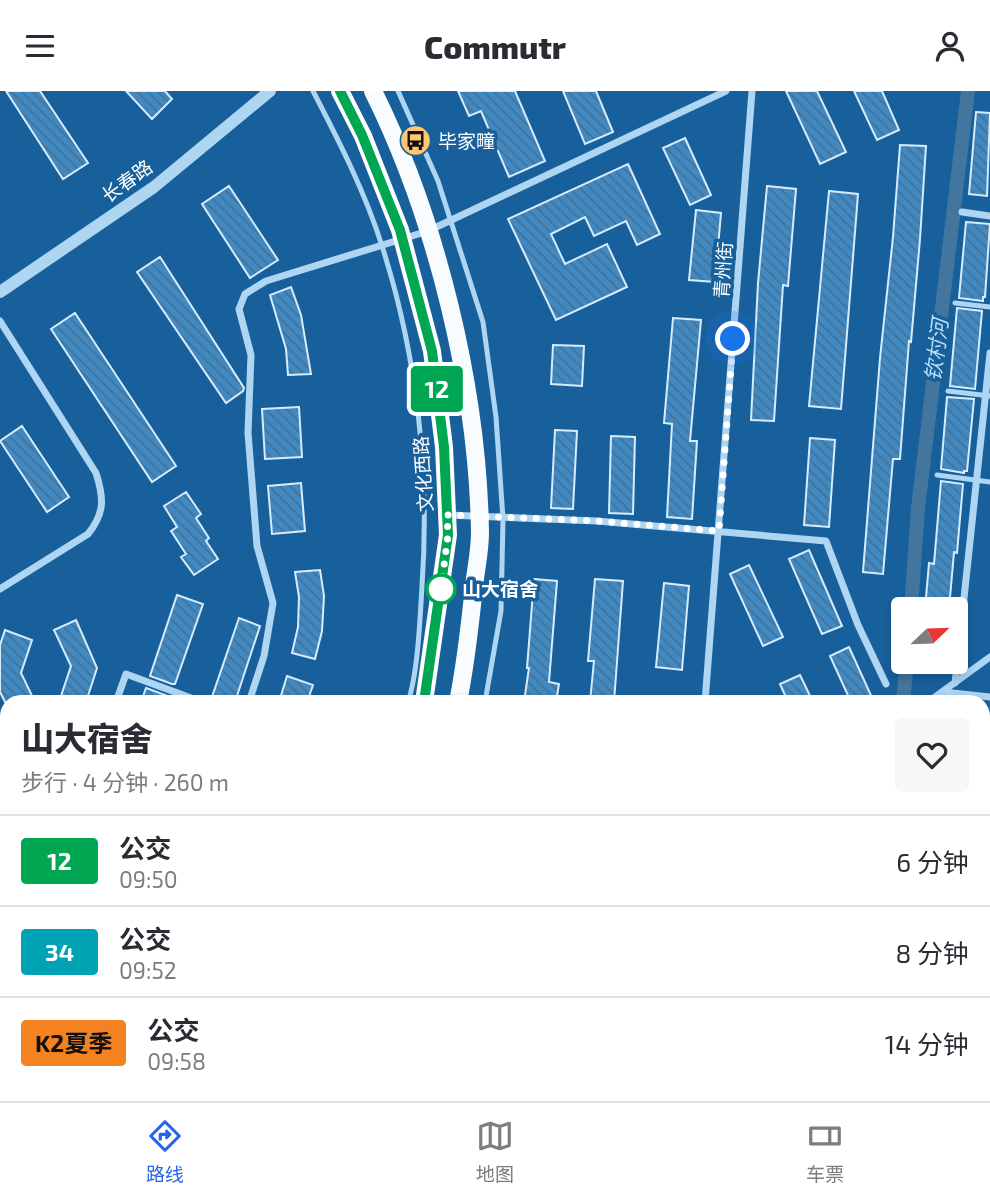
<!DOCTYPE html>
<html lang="zh">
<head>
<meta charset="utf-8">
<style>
	body { margin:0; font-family:"Exo 2","Noto Sans SC",sans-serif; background:#f7f7f7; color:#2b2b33; height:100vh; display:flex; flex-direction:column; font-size:26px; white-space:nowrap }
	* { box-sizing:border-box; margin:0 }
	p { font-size:23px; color:#7c7c81 }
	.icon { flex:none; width:38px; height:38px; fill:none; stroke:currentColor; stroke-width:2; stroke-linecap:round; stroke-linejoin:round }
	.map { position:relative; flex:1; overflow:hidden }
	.panel { position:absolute; left:0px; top:604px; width:990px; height:408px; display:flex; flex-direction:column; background:#fff; border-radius:21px 21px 0 0; box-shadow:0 4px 10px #0003 }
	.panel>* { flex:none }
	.badge { padding:0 14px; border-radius:5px; font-size:24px; line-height:46px }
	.needle { width:46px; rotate:67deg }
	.tools { position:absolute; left:891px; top:506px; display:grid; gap:14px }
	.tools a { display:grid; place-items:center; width:77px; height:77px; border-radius:7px; background:#fff; box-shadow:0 4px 10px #0003; font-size:35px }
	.you { position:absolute; width:35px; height:35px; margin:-18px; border:5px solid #fff; border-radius:50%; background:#1a73e8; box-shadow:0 0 0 10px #1a73e833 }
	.map>.badge { position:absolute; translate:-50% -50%; box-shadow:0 0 0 4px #fff }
	.round { display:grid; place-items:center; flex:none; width:74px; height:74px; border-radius:7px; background:#f7f7f7 }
	.overview { display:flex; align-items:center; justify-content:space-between; height:119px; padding:0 21px }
	h1 { font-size:33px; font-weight:800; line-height:52px }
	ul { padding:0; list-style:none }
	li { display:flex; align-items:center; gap:21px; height:91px; padding:0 21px; border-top:2px solid #e1e1e2 }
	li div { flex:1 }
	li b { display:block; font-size:26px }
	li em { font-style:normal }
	li .badge { min-width:77px; font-weight:700; text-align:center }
	header { display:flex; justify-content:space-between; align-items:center; height:91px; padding:0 21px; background:#fff; font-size:32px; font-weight:800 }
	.dock { display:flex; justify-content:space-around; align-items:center; height:98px; border-top:2px solid #e1e1e2; background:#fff; font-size:19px; color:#7c7c81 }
	.dock a { display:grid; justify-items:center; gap:4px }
	.dock .current { color:#2563eb }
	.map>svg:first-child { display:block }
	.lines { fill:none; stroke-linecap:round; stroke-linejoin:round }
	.canal { stroke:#43769f; stroke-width:14 }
	.building { fill:url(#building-back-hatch); stroke:#d6ecfc; stroke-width:2 }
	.service { stroke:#aed5f2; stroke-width:5 }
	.minor { stroke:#aed5f2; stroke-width:7 }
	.tertiary { stroke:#aed5f2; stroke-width:12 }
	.secondary { stroke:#ddeefc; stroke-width:14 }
	.primary { stroke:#f9fcff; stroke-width:18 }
	.line-casing { stroke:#fff; stroke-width:16 }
	.line { stroke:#00a651; stroke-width:10 }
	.walk { stroke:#fff; stroke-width:7; stroke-dasharray:0 12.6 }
	.stop-dot { fill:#fff; stroke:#00a651; stroke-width:3.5 }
	.labels { text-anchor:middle; stroke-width:7; stroke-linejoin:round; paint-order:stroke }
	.poi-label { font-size:19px; fill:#fff; stroke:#18609c; text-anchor:start }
	.street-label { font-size:19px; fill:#fff; stroke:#18609c }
	.stop-label { font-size:19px; font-weight:bold; fill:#fff; stroke:#18609c; text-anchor:start }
	.water-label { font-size:21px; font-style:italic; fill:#bbdef8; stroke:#18609c }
</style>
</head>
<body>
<header><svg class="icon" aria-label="menu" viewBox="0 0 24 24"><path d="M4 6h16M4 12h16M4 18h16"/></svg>Commutr<svg class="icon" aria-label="person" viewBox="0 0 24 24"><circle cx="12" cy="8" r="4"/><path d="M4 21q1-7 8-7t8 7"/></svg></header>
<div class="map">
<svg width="990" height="1010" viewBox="0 0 990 1010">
	<defs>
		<pattern id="building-back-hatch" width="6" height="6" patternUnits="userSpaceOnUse" patternTransform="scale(1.75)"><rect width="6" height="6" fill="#4089c2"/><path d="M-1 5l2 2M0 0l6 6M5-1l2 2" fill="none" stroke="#457193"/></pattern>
	</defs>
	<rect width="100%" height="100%" fill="#18609c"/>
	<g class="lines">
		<path class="canal" d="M 911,518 L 918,417 L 968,0
			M 903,611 L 907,570
			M 864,1010 L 865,1004"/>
	</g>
	<path class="building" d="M 6,0 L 40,0 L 88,72 L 63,88 Z
		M 126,0 L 165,0 L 172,8 L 152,28 Z
		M 458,0 L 515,0 L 545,70 L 509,86 L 481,20 L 469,25 Z
		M 563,0 L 596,0 L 613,41 L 585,53 Z
		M 786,0 L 817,0 L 846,61 L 820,73 Z
		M 854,0 L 882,0 L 899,39 L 877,49 Z
		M 976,21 L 990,22 L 987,105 L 969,103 Z
		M 685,47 L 711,104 L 690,114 L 663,57 Z
		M 900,54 L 926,55 L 920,148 L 911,251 L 909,250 L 900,368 L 893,368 L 883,483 L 863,481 L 880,267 L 893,146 Z
		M 628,73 L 660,143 L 637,154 L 626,130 L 594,145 L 585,126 L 551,143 L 565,173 L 607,153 L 627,196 L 556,229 L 508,128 Z
		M 229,95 L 278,169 L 250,187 L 202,113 Z
		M 767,95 L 796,98 L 788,195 L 783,194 L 774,330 L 751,329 L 758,192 Z
		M 829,100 L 858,103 L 841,318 L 809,315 Z
		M 696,119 L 721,122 L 715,191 L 689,189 Z
		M 966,131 L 990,133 L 985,206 L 983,206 L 983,210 L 959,207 Z
		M 160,166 L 244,297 L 243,300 L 226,312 L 137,181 Z
		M 291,196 L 301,224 L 311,283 L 288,284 L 286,258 L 270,204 Z
		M 957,217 L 982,220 L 975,298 L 950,295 Z
		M 75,222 L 176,375 L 152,391 L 51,238 Z
		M 673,227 L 701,229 L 690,350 L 697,350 L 692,428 L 667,426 L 672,333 L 664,332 Z
		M 553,254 L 584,255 L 582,295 L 551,293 Z
		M 947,306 L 974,308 L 967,380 L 964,380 L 964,382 L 941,378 Z
		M 299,316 L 302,366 L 265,368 L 262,318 Z
		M 22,335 L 69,406 L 47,421 L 0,350 Z
		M 555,339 L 577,340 L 573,418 L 551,417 Z
		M 611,345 L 635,346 L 633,423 L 609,422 Z
		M 810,347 L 835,349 L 829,436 L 804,434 Z
		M 941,390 L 963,393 L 957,462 L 954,461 L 949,518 L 925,518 L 929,472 L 934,473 Z
		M 301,392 L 305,440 L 272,443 L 268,395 Z
		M 186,401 L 201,423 L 196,427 L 209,447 L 206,450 L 218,468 L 194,484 L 181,466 L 186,463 L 171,440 L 177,436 L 164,415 Z
		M 809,459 L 842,535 L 822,543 L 789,468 Z
		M 749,474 L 783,546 L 763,555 L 730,483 Z
		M 320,479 L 324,505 L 322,540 L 315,568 L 292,562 L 298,536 L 299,506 L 295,481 Z
		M 534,488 L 557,490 L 549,591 L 559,593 L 556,611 L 524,611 L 529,577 L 527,577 Z
		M 595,488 L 623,490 L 614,611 L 590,611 L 594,570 L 588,570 Z
		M 664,492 L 689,495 L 682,579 L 656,576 Z
		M 177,504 L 203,513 L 175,593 L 172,593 L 150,585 Z
		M 239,527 L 260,535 L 235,611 L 226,611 L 212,606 Z
		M 76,529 L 97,577 L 86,611 L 59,611 L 71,575 L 54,539 Z
		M 5,539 L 32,549 L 21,582 L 35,611 L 5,611 L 0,601 L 0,554 Z
		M 849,556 L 874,611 L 851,611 L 830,565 Z
		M 800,584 L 813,611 L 788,611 L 780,593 Z
		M 287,585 L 313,594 L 307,611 L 279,611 Z
		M 146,597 L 168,605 L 166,611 L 141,611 Z"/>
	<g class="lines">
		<path class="service" d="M 313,0 C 339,50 365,101 382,155 C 417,264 430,381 422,495 C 420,528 418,581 408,611
			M 398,0 L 438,90 L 483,231 L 496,326 L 503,428 L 501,520 L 485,611
			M 955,212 L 990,216
			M 948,300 L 990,305
			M 937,384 L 990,391
			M 264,1010 L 266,1004
			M 351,1010 L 353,1004
			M 796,1010 L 797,1004"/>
		<path class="minor" d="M 962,121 L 990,125
			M 0,230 L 96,382 C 104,407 105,422 88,443 L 0,498
			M 448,424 L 597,430 L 826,450 L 858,534 L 886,593
			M 955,592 L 990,262
			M 943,601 L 990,606
			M 116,611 L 126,583 L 202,611
			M 249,611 L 264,565 L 273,512 L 257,455 L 248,342 L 251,264 L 239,218 L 245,203 L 266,190 L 428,140 L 726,0
			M 705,611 L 752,0
			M 928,611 L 990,566
			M 0,922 L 7,903
			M 525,1010 L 527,1004
			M 646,1010 L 646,1004"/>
		<path class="tertiary" d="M 0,201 L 154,96 L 270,0"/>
		<path class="secondary" d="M 0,870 L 7,872"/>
		<path class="primary" d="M 340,0 L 363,45 L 400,139 L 432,260 L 444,356 L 448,444 L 424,611
			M 373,0 C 437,129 478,298 480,442 C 480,459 476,478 474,495 C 470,534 466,572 458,611
			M 292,1010 L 294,1004
			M 321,1010 L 323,1004"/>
	</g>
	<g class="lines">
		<defs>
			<path id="line" d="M 340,0 L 362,44 L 400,139 L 432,260 L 444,356 L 448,444 L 424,611"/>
		</defs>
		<use href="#line" class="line-casing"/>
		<use href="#line" class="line"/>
		<path class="walk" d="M 441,498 L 448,444 L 447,424 L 597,430 L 719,440 L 733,248"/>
	</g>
	<defs>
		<symbol id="bus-disc" viewBox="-11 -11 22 22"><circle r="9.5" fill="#ffc56f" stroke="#18609c"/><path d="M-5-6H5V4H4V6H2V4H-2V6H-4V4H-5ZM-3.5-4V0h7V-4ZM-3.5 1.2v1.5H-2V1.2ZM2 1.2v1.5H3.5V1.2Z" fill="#111"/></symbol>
	</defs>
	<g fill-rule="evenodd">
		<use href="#bus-disc" x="398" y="32" width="35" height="35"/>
	</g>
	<circle class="stop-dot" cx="441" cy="498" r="14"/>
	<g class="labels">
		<g class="poi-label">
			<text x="438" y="57">毕家疃</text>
		</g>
		<g class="street-label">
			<text transform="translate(127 90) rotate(-36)" y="7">长春路</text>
			<text transform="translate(723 179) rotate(-86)" y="7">青州街</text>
			<text transform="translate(423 383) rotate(-94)" y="7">文化西路</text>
		</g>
		<g class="stop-label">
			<text x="462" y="505">山大宿舍</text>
		</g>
		<g class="water-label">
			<text transform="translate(937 259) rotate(-83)" y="7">钦村河</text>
		</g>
	</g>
</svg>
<div class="tools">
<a><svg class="needle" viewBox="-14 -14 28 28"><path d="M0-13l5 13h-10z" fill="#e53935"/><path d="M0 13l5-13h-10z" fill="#7c7c81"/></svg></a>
</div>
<div class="you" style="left:733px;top:248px"></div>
<b class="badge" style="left:437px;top:298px;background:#00a651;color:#fff">12</b>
<section class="panel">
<div class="overview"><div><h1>山大宿舍</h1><p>步行 · 4 分钟 · 260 m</p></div><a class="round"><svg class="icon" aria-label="heart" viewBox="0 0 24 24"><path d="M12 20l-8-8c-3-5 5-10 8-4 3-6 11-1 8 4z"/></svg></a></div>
<ul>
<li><span class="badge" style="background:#00a651;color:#fff">12</span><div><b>公交</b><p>09:50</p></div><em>6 分钟</em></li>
<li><span class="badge" style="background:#00a3b4;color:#fff">34</span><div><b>公交</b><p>09:52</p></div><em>8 分钟</em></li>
<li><span class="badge" style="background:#f58220;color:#111">K2夏季</span><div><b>公交</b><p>09:58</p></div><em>14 分钟</em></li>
</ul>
</section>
</div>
<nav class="dock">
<a class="current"><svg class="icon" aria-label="directions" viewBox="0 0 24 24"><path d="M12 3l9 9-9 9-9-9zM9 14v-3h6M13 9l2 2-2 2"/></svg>路线</a>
<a><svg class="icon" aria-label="map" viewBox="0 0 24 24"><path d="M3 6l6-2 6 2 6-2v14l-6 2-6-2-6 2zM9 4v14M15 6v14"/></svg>地图</a>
<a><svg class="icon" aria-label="tickets" viewBox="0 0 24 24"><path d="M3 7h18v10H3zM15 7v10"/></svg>车票</a>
</nav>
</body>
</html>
